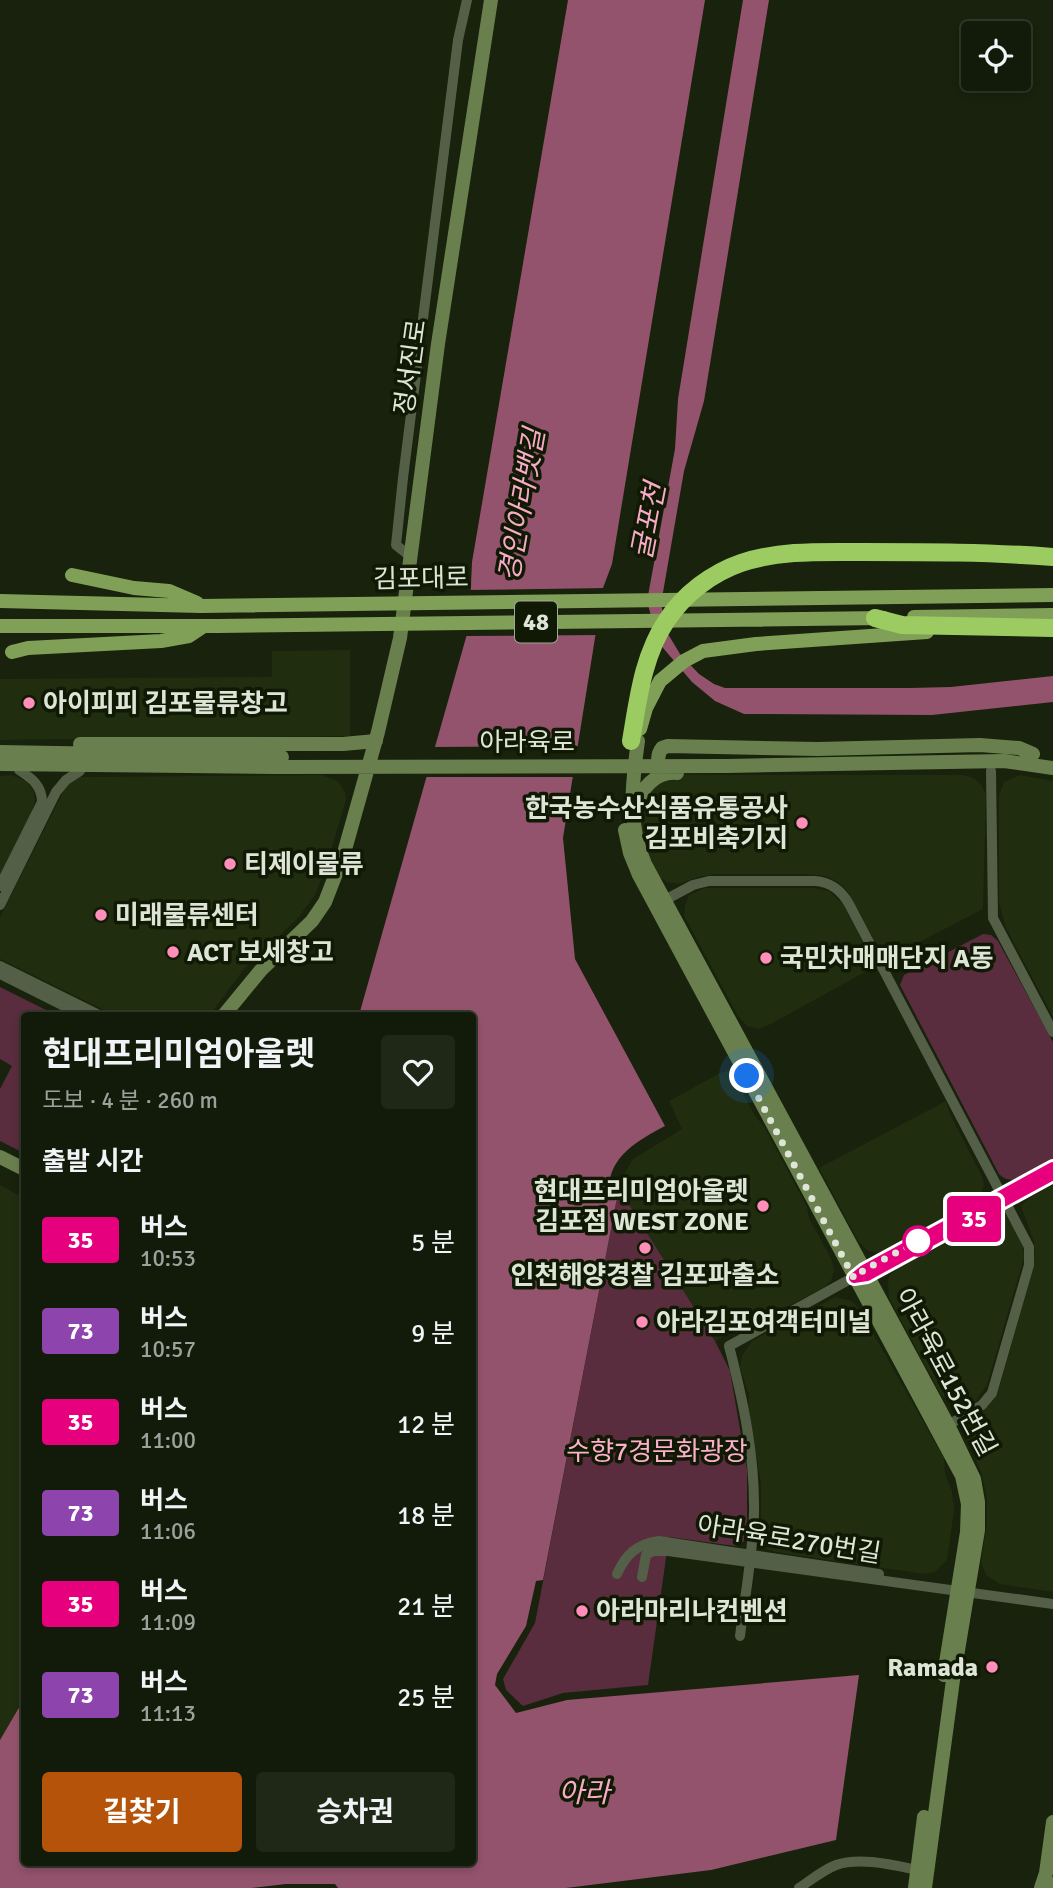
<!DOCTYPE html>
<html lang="ko">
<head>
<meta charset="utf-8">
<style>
	body { margin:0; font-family:Signika,"Noto Sans KR",sans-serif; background:#1f2717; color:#f1f3f6; height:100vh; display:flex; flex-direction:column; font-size:26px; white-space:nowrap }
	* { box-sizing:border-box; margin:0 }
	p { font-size:23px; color:#9ca19c }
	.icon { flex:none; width:38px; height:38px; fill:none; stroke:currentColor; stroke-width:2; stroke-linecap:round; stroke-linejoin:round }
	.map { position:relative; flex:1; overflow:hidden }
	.sheet { position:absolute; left:21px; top:1012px; width:455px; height:854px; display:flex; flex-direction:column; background:#121a09; border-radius:7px; box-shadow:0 4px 10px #0003,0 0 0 2px #31382a }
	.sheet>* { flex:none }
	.badge { padding:0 14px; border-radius:5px; font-size:24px; line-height:46px }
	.buttons { position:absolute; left:961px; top:21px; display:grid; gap:14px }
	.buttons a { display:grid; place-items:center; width:70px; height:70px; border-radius:7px; background:#121a09; box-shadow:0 4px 10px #0003,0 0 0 2px #31382a; font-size:35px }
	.you { position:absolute; width:35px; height:35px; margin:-18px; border:5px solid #fff; border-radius:50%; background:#1a73e8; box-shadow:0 0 0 10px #1a73e833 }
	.map>.badge { position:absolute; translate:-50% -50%; box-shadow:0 0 0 4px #fff }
	h2 { padding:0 21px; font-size:26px; line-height:63px }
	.round { display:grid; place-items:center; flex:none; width:74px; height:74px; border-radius:7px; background:#1f2717 }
	.overview { display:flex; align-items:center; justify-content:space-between; height:119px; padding:0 21px }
	h1 { font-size:33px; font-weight:700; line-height:52px }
	.primary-button { display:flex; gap:14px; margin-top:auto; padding:14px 21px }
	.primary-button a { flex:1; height:80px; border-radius:7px; background:#b45309; color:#fff; font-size:28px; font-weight:700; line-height:80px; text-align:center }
	.primary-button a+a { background:#1f2717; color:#f1f3f6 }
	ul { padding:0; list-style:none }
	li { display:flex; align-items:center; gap:21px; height:91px; padding:0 21px }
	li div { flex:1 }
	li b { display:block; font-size:26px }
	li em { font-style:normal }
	li .badge { min-width:77px; font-weight:700; text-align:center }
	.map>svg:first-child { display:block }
	.built { fill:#202d0f }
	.green { fill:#592c3e }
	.water { fill:#93536c }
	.pier { fill:#18220c }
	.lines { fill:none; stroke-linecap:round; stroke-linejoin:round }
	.street { stroke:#535f46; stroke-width:10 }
	.secondary { stroke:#69804e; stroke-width:14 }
	.primary { stroke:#7fa056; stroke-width:14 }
	.highway { stroke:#9ccc61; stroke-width:18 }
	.line-casing { stroke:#fff; stroke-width:16 }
	.line { stroke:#e6007e; stroke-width:10 }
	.walk { stroke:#dee5d7; stroke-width:7; stroke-dasharray:0 12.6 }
	.poi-dot { fill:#ff8eba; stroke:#0f1904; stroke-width:2.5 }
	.stop-dot { fill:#fff; stroke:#e6007e; stroke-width:3.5 }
	.labels { text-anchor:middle; stroke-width:7; stroke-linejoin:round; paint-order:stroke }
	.shield { fill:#0f1904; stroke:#a0a898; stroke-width:2 }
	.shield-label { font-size:24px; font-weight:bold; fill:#dee5d7 }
	.street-label { font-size:26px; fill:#dee5d7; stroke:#0f1904 }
	.poi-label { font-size:26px; font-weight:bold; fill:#dee5d7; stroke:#0f1904; text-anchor:start }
	.park-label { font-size:26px; fill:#fcafcb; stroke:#0f1904 }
	.water-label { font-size:28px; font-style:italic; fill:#f8abc7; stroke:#0f1904 }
</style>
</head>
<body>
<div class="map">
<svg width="1053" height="1888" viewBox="0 0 1053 1888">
	<rect width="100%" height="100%" fill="#18220c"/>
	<path class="built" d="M 350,650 L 350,736 L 0,740 L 0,679 L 272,677 L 272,651 Z
		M 11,775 L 26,781 L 33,790 L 35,801 L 31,814 L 0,876 L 0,776 Z
		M 321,775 L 338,781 L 345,792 L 346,800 L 326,867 L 315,895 L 298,918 L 244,969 L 210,1015 L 114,1015 L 0,959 L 0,917 L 65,788 L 77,777 Z
		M 678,775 L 963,775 L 974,778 L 982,786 L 986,795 L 983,909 L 891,957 L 884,955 L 880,951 L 846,889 L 838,882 L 826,876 L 802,874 L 719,874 L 702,876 L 678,884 L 667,882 L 659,877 L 651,864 L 638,817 L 652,785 Z
		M 1020,775 L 1053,781 L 1053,1017 L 1006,928 L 999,903 L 999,795 L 1004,782 Z
		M 705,888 L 814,888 L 829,891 L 843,904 L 870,956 L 872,965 L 867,971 L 771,1024 L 758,1029 L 747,1026 L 738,1016 L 684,916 L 685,906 L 689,895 Z
		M 727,1071 L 734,1075 L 753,1113 L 765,1128 L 807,1207 L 809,1218 L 832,1260 L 834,1270 L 831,1281 L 823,1288 L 747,1328 L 737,1330 L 715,1341 L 632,1209 L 625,1200 L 617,1198 L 623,1176 L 633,1159 L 682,1129 L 669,1101 L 720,1073 Z
		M 946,1101 L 950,1114 L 982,1176 L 984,1185 L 981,1195 L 974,1203 L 886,1251 L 876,1253 L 867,1250 L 858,1241 L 819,1168 Z
		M 0,1185 L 24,1198 L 24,1699 L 0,1740 Z
		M 1053,1185 L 1053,1592 L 1000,1584 L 986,1575 L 981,1562 L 987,1523 L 987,1498 L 981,1472 L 966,1436 L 971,1419 L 989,1405 L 998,1393 L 1032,1272 L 1035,1254 L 1034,1242 L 1021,1206 L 1029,1198 Z
		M 998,1215 L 1006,1216 L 1013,1226 L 1023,1244 L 1024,1258 L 987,1385 L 976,1401 L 960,1406 L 950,1403 L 941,1395 L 889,1298 L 888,1281 L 890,1275 L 898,1268 Z
		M 835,1297 L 851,1301 L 858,1307 L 944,1458 L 945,1474 L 952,1491 L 954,1511 L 947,1560 L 935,1572 L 924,1574 L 775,1552 L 765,1548 L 761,1540 L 761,1483 L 748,1408 L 749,1396 L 740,1367 L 742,1356 L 752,1341 Z"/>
	<path class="green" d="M 983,934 L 991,935 L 998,941 L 1053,1042 L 1053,1161 C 1037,1169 1014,1190 999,1174 L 900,985 L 904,975 Z
		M 0,987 L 56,1015 L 24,1015 L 24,1153 L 0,1141 L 0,1089 L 12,1066 L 0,1059 Z
		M 617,1198 L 625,1200 L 632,1209 L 715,1341 L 730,1371 L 747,1470 L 747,1535 L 743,1542 L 735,1546 L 669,1537 L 648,1685 L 563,1693 L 523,1706 L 506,1690 L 503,1679 L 535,1623 Z"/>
	<path class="water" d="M 568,0 L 705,0 L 612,564 L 603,588 L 563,838 L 575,959 L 665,1126 C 639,1140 608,1156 609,1191 L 617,1198 L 543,1580 L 536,1581 L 526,1626 L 497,1674 L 495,1685 L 516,1713 L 567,1700 L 859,1675 L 836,1840 L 711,1870 L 566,1888 L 338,1888 L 335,1884 L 286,1884 L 251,1888 L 0,1888 L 0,1740 L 24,1699 L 24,1862 L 472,1862 L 472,1015 L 359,1015 L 469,627 L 472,562 Z
		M 743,0 L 769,0 L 704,401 L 684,471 L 661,604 L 668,634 L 680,654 L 699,674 L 714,684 L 725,688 L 910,688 L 951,687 L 1053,676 L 1053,702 L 932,715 L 744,714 L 715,701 L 692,682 L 658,642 L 647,601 L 675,449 L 678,399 Z"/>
	<path class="pier" d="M 607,588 L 600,635 L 463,636 L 466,627 L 467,590 Z
		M 582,746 L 577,777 L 423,777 L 432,747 Z"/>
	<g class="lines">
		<path class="street" d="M 410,556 L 396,545 L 403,478 L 458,40 L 467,0
			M 991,771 L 993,918 L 1053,1032
			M 0,886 L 42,802 C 42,785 31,778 19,770
			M 665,900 L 693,885 L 709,881 L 815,881 C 831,882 841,890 849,904 L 1029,1247 L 1029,1265 L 992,1393 L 982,1405 L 945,1427
			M 0,905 L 56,792 L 66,780 L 80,771
			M 0,966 L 99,1015
			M 0,974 L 82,1015
			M 899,1259 L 1053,1175
			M 617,1574 C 626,1554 637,1544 659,1541 L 879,1574
			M 642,1577 L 646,1555 L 653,1551 L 668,1551 L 1053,1604
			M 740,1636 C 745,1595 753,1554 754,1512 C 755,1456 743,1400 729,1346 L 1053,1167
			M 799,1888 C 811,1880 823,1870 836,1865 C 861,1856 897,1866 923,1871"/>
		<path class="secondary" d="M 638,741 C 632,784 627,823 645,864 L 948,1425 L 974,1479 L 978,1502 L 978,1530 L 953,1680 L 925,1888
			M 80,744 L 343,744 L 376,741
			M 0,752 L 282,757
			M 0,764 L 276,767 L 727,766 L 1004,761 L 1053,768
			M 666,771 C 657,766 656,756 662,748 L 668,746 L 818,749 L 980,745 L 1019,748 L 1033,754
			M 635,808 C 641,789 655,771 677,773
			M 625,830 L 630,853 L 639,875 L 962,1476 L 968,1504 L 967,1532 L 944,1675
			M 224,1015 L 261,970 L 312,921 L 325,902 L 344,853 L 378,732 L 400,638 L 438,344 L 491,0
			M 0,1157 L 24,1169
			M 915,1888 L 924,1817
			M 1041,1888 L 1046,1873 L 1053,1822
			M 1052,1888 L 1053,1884"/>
		<path class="primary" d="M 72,575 L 134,588 L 169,591 L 197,603
			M 0,601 L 201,606 L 1053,595
			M 914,617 L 1053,615
			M 0,626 L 218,626 L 884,618
			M 12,652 L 28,648 L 161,641 L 189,636 L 204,626
			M 640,729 L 646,708 L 660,681 L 684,661 L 703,651 L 756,644 L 927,632"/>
		<path class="highway" d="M 875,618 L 902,625 L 1053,628
			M 631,741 C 638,700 643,655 667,620 C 684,594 712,573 741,563 C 780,550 822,552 862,552 C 926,552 989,552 1053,557"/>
	</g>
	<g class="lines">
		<defs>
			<path id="line" d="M 1053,1167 L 864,1270 L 854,1278 L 867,1276 L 1053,1175"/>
		</defs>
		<use href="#line" class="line-casing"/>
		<use href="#line" class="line"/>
		<path class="walk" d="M 747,1076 L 854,1278 L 864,1270 L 918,1241"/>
	</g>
	<g class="poi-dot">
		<circle cx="29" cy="703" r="7"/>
		<circle cx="802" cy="823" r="7"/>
		<circle cx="230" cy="864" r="7"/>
		<circle cx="101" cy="915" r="7"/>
		<circle cx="173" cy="952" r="7"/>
		<circle cx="766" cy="958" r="7"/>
		<circle cx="763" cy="1206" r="7"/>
		<circle cx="645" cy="1248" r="7"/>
		<circle cx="642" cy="1322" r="7"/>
		<circle cx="582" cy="1611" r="7"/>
		<circle cx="992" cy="1667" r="7"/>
	</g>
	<circle class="stop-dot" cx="918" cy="1241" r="14"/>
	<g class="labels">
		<rect class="shield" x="515" y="601.5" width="42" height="41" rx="5"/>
		<g class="shield-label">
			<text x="536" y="630">48</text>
		</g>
		<g class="street-label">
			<text transform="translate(410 367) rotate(-82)" y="9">정서진로</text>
			<text transform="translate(421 578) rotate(-1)" y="9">김포대로</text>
			<text x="527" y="751">아라육로</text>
			<text transform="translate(946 1372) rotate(62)" y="9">아라육로152번길</text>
			<text transform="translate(789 1539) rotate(9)" y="9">아라육로270번길</text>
		</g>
		<g class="poi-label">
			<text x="43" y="712">아이피피 김포물류창고</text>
			<text x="788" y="817" text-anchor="end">한국농수산식품유통공사<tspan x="788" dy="30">김포비축기지</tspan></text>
			<text x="244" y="873">티제이물류</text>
			<text x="115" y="924">미래물류센터</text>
			<text x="187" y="961">ACT 보세창고</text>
			<text x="780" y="967">국민차매매단지 A동</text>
			<text x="749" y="1200" text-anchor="end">현대프리미엄아울렛<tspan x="749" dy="30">김포점 WEST ZONE</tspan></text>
			<text x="645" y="1284" text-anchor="middle">인천해양경찰 김포파출소</text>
			<text x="656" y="1331">아라김포여객터미널</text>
			<text x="596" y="1620">아라마리나컨벤션</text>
			<text x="978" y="1676" text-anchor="end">Ramada</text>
		</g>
		<g class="park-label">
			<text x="657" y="1460">수향7경문화광장</text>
		</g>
		<g class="water-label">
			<text transform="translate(521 505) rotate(-80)" y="10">경인아라뱃길</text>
			<text transform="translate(648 521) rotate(-79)" y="10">굴포천</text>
			<text x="584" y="1802">아라</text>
		</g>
	</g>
</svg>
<div class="buttons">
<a><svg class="icon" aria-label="locate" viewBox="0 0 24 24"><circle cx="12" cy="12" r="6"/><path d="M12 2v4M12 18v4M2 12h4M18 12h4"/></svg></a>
</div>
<div class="you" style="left:747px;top:1076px"></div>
<b class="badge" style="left:974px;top:1219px;background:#e6007e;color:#fff">35</b>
<section class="sheet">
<div class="overview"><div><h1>현대프리미엄아울렛</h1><p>도보 · 4 분 · 260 m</p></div><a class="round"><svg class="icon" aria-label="heart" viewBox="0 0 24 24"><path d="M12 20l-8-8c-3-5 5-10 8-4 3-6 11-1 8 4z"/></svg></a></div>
<h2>출발 시간</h2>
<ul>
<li><span class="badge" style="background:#e6007e;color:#fff">35</span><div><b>버스</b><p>10:53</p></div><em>5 분</em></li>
<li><span class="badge" style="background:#8e44ad;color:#fff">73</span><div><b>버스</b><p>10:57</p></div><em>9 분</em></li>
<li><span class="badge" style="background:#e6007e;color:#fff">35</span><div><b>버스</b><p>11:00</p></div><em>12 분</em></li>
<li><span class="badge" style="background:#8e44ad;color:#fff">73</span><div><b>버스</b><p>11:06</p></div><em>18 분</em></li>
<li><span class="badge" style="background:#e6007e;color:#fff">35</span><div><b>버스</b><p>11:09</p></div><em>21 분</em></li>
<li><span class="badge" style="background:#8e44ad;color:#fff">73</span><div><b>버스</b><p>11:13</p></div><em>25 분</em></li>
</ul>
<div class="primary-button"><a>길찾기</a><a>승차권</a></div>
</section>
</div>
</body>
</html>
